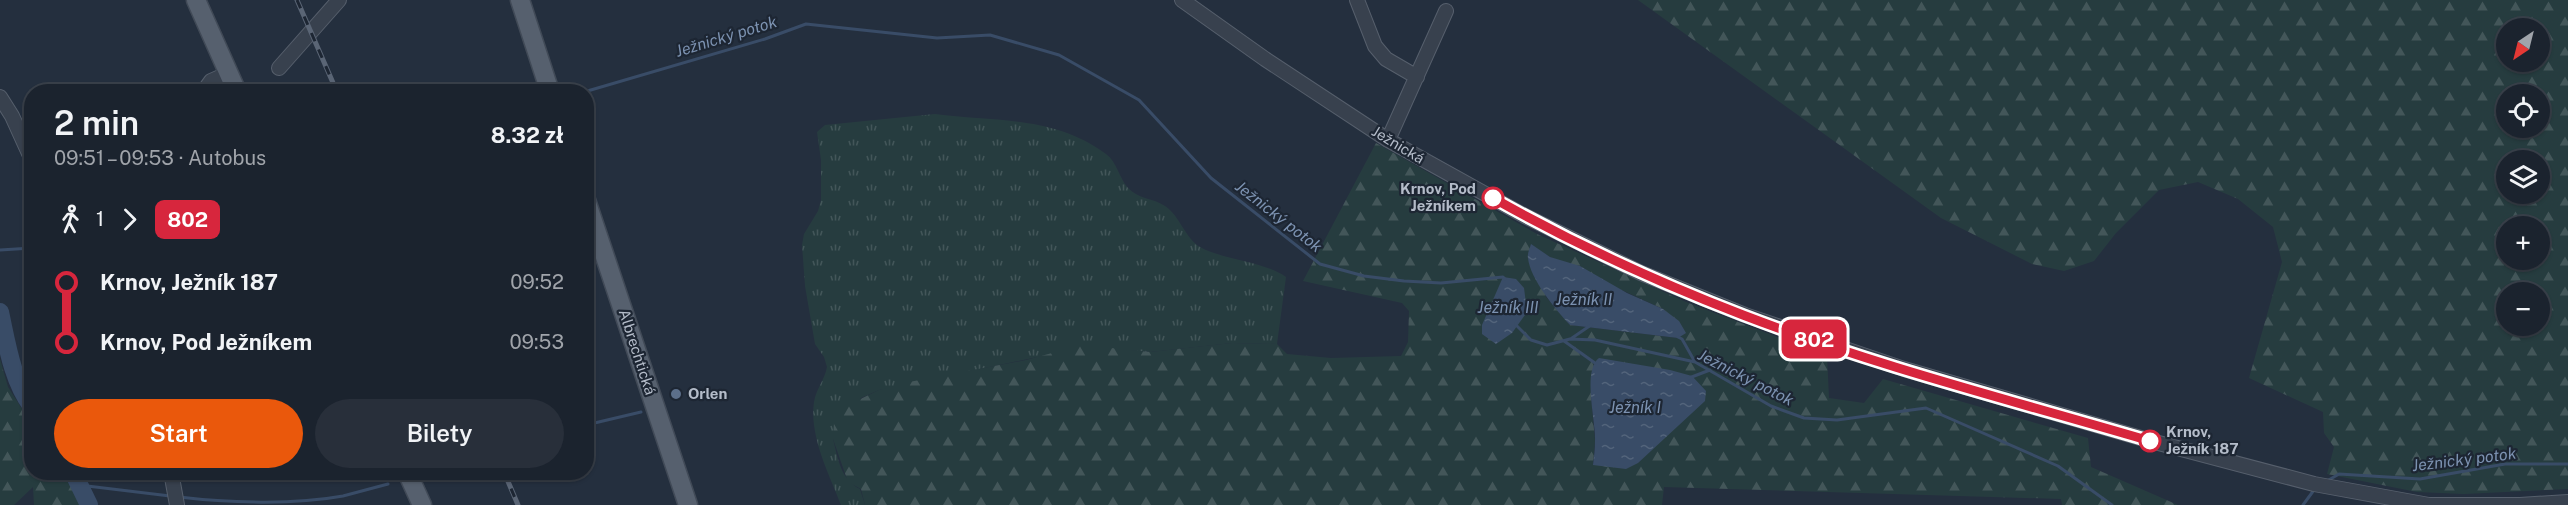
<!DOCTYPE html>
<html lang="pl">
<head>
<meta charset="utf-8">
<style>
	body { margin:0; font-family:"Public Sans",sans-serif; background:#282f3a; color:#f1f3f6; height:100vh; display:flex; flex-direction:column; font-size:22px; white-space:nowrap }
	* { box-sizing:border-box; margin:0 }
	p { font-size:20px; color:#a0a4aa }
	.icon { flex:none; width:33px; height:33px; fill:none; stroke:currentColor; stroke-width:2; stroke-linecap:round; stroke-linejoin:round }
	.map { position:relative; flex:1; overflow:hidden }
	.side { position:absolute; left:24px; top:84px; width:570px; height:396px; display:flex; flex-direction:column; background:#1b232e; border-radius:24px; box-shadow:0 2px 4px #0004,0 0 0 2px #39404a }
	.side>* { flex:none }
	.badge { padding:0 12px; border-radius:9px; font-size:21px; line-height:39px }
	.needle { width:39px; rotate:215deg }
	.fabs { position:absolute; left:2496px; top:18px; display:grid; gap:12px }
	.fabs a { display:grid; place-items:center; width:54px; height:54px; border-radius:50%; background:#1b232e; box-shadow:0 2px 4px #0004,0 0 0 2px #39404a; font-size:30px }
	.map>.badge { position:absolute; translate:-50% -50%; box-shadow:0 0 0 3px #fff }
	.legs { display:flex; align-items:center; gap:9px; height:66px; padding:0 30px; font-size:20px }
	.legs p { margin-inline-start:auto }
	.overview { display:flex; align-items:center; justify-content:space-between; height:102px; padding:0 30px }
	h1 { font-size:33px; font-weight:600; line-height:45px }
	.button { display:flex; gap:12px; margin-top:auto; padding:12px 30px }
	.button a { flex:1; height:69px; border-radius:36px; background:#ea580c; color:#fff; font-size:24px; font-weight:600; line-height:69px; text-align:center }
	.button a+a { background:#282f3a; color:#f1f3f6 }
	ul { padding:0 30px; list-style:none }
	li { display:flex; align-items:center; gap:21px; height:60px; font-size:22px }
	li i { display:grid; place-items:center; width:9px; height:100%; margin:0 8px; background:currentColor }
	li i::after { content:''; width:15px; height:15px; margin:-8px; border:4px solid; border-radius:50%; background:#1b232e }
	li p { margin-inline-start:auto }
	li:first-child i { background:linear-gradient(#0000 50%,currentColor 0) }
	li:last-child i { background:linear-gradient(currentColor 50%,#0000 0) }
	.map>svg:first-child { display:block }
	.grass { fill:url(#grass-tufts) }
	.forest { fill:url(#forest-firs); fill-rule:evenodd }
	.water { fill:url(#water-ripples) }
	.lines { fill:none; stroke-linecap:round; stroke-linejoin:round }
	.stream { stroke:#394c67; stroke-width:3 }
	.river { stroke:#394c67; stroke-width:18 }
	.minor-casing { stroke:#565f6c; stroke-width:16 }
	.major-casing { stroke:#414a57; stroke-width:21 }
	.minor { stroke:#38414e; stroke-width:14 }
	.major { stroke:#56606e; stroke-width:18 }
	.rail-casing { stroke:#5a6575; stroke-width:5 }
	.rail { stroke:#1d2633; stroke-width:3; stroke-dasharray:9; stroke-linecap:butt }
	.line-1-casing { stroke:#fff; stroke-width:14 }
	.line-1 { stroke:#d7263d; stroke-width:9 }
	.stop-1-dot { fill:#fff; stroke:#d7263d; stroke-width:3 }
	.service-dot { fill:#5c6f8a; stroke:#1d2633; stroke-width:2 }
	.labels { text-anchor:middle; stroke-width:4.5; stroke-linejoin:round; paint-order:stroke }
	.street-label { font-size:15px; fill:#b4bcc9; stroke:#1d2633 }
	.stop-label { font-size:15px; font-weight:bold; fill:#b4bcc9; stroke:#1d2633; text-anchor:end }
	.poi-label { font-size:15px; font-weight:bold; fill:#b4bcc9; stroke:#1d2633; text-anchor:start }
	.water-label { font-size:16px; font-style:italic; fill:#7c92b1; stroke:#1d2633 }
</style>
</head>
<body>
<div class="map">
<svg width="2568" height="505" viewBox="0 0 2568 505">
	<defs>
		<pattern id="grass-tufts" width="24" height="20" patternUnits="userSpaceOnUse" patternTransform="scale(1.5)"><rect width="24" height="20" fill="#263c3f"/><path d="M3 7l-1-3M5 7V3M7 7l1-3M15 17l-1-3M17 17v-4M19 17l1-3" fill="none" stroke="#435659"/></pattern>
		<pattern id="forest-firs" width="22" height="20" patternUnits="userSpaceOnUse" patternTransform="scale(1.5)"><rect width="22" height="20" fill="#263c3f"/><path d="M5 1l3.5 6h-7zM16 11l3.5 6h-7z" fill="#435659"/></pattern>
		<pattern id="water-ripples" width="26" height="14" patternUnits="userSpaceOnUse" patternTransform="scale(1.5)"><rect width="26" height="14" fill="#394c67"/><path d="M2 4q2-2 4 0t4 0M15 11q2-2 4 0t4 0" fill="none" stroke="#53647b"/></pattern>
	</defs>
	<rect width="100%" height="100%" fill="#242f3e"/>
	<path class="grass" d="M 935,114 C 995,122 1054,115 1106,154 C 1117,162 1119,178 1128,188 C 1138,199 1153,198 1165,206 C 1180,216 1185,238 1200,247 C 1223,260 1263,261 1286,277 L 1277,344 L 1232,343 L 1150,352 L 1125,350 L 1052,354 L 879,390 L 861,398 L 833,439 C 838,459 841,480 860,489 L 865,505 L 841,505 C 829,474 809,436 814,402 C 816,389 825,379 827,367 L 824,357 L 815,344 L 805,286 L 802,245 L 804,234 L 818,211 L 821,200 L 821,160 L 817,132 L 825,125 Z"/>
	<path class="forest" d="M 1638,0 L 2568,0 L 2568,489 L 2464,494 L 2417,492 L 2327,474 L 2334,447 L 2324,433 L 2323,412 L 2249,378 L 2282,262 L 2273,227 L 2238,199 L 2198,182 L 2159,190 L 2116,233 L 2094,261 L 2064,271 L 2032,264 L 1941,218 ZM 2506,28 L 2540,28 L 2540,62 L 2506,62 ZM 2506,94 L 2540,94 L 2540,128 L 2506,128 ZM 2506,160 L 2540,160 L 2540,194 L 2506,194 ZM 2506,226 L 2540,226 L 2540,260 L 2506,260 ZM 2506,292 L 2540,292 L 2540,326 L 2506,326 Z
		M 1376,143 L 1537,234 L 1686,302 L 1827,356 L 1829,398 L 1864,403 L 1883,379 L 2088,438 L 2091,467 L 2178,505 L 2062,505 L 2061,499 L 1664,487 L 1662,505 L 865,505 L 861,489 L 848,482 L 833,439 L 834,423 L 841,412 L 848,405 L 879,390 L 909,382 L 1026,360 L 1082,345 L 1150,352 L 1232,343 L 1277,344 L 1287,354 L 1331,358 L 1401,356 L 1408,342 L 1409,311 L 1402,303 L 1303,281 ZM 1531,245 L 1550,257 L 1663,309 L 1678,338 L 1570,325 L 1546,297 ZM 1594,362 L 1667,433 L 1638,463 L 1593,465 L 1595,441 L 1591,396 Z
		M 0,359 L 8,387 L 31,423 L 32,472 L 77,473 L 94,505 L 34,505 L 33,487 L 14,505 L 0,505 Z"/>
	<path class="water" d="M 1531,244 L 1550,257 L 1580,266 L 1627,293 L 1663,309 L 1679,321 L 1686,333 L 1678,338 L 1570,325 C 1556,310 1530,279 1528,258 C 1527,254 1530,248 1531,244 Z
		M 1503,277 L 1516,279 L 1524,288 L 1527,312 L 1512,333 L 1496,344 L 1482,334 L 1482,325 Z
		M 1599,358 L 1670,370 L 1692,376 L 1706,391 L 1705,401 L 1638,463 L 1626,469 L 1593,465 C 1594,457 1595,449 1595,441 C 1596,421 1582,371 1599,358 Z"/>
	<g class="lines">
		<path class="stream" d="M 584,92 L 765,39 L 806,24 L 937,38 L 990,35 L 1059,55 L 1139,100 L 1211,178 L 1320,264 L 1364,276 L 1404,281 L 1441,283 L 1503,277 L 1505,279
			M 0,250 L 32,248
			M 1516,322 L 1516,325 L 1531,340 L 1547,345 L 1570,339 L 1595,340 L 1695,362 L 1771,406 L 1804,418 L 1837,420 L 1926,408 L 2058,466 L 2112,505
			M 1678,337 L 1682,339 L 1695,362
			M 1572,338 L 1591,325
			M 1564,341 L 1595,363
			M 1689,378 L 1710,370
			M 586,425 L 641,412
			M 2327,481 L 2339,474 L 2420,479 L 2505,464 L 2568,464
			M 79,485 L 170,496
			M 179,497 C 229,503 294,505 343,496 C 358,492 373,488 388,484
			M 2303,505 L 2314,490"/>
		<path class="river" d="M 0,312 C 7,344 12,380 32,407
			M 73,472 L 89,505"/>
		<defs>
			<path id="minor" d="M 1182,0 L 1265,59 L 1388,140 L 1525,216 L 1641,273 L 1745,315 L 1904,369 L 2151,441 L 2314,484 L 2429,505 L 2520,505 L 2568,502
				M 1357,0 L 1375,46 L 1386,59 L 1417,77
				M 279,68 L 339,0
				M 203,92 L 211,81 L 229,73
				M 0,97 L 12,116 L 32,160
				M 1388,140 L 1446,11
				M 171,472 L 177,505"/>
			<path id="major" d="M 196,0 L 237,92
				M 520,0 L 550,92
				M 586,200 L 688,505
				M 407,472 L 422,505"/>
		</defs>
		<use href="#minor" class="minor-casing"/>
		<use href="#major" class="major-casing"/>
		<use href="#minor" class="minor"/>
		<use href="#major" class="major"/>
		<defs>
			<path id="rail" d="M 297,0 L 337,92
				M 504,472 L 518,505"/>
		</defs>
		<use href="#rail" class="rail-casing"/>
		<use href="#rail" class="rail"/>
	</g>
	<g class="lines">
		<defs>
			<path id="line-1" d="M 1493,198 C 1573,243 1657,282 1743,315 C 1876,366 2014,401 2150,441"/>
		</defs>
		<use href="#line-1" class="line-1-casing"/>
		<use href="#line-1" class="line-1"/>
	</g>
	<g class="stop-1-dot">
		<circle cx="1493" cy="198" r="10"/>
		<circle cx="2150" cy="441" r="10"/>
	</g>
	<circle class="service-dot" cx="676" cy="394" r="6"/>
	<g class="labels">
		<g class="street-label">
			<text transform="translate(1398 145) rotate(31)" y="5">Ježnická</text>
			<text transform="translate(637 352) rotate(72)" y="5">Albrechtická</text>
		</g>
		<g class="stop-label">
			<text x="1476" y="194">Krnov, Pod<tspan x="1476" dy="17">Ježníkem</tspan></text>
			<text x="2166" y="437" text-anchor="start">Krnov,<tspan x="2166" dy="17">Ježník 187</tspan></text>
		</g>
		<g class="poi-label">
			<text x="688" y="399">Orlen</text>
		</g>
		<g class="water-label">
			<text transform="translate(726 36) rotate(-17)" y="6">Ježnický potok</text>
			<text transform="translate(1279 216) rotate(38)" y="6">Ježnický potok</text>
			<text x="1584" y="305">Ježník II</text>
			<text x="1508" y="313">Ježník III</text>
			<text transform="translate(1746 377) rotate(27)" y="6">Ježnický potok</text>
			<text x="1635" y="413">Ježník I</text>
			<text transform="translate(2464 459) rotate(-7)" y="6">Ježnický potok</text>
		</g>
	</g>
</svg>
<div class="fabs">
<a><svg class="needle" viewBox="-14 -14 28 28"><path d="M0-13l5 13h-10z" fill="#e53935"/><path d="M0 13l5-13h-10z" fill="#a0a4aa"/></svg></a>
<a><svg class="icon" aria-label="locate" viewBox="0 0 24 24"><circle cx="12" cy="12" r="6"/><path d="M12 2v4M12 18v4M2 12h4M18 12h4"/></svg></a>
<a><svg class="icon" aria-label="layers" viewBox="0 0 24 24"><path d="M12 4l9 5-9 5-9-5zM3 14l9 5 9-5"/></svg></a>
<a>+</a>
<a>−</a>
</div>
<b class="badge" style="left:1814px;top:339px;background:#d7263d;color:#fff">802</b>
<section class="side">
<div class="overview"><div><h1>2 min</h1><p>09:51 – 09:53 · Autobus</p></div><b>8.32 zł</b></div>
<div class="legs"><svg class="icon" aria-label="walk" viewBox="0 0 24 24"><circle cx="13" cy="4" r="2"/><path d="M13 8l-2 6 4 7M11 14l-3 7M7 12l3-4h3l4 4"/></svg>1<svg class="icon" aria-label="forward" viewBox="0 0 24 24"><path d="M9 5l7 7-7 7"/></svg><b class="badge" style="background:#d7263d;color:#fff">802</b></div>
<ul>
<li><i style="color:#d7263d"></i><b>Krnov, Ježník 187</b><p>09:52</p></li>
<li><i style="color:#d7263d"></i><b>Krnov, Pod Ježníkem</b><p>09:53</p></li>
</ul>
<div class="button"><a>Start</a><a>Bilety</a></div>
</section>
</div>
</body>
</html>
